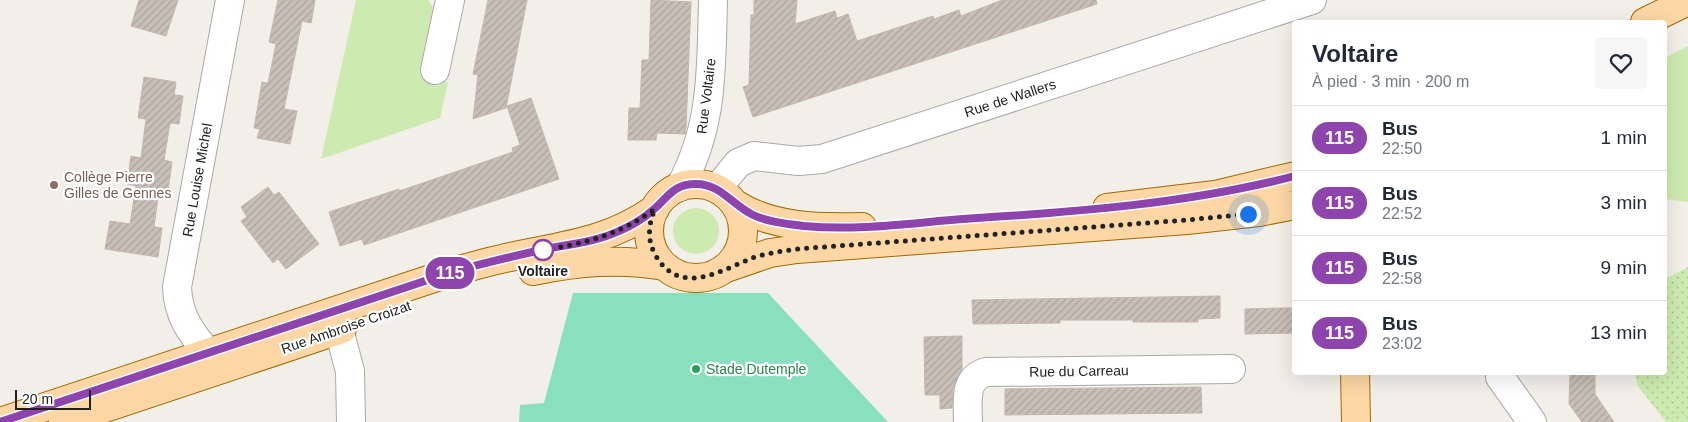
<!DOCTYPE html>
<html lang="fr">
<head>
<meta charset="utf-8">
<style>
	body { margin:0; font-family:Arial,sans-serif; background:#f6f6f7; color:#1f2937; height:100vh; display:flex; flex-direction:column; font-size:19px; white-space:nowrap }
	* { box-sizing:border-box; margin:0 }
	p { font-size:16px; color:#747a83 }
	.icon { flex:none; width:28px; height:28px; fill:none; stroke:currentColor; stroke-width:2; stroke-linecap:round; stroke-linejoin:round }
	.map { position:relative; flex:1; overflow:hidden }
	.drawer { position:absolute; left:1292px; top:20px; width:375px; height:355px; display:flex; flex-direction:column; background:#fff; border-radius:5px; box-shadow:0 5px 20px #0002 }
	.drawer>* { flex:none }
	.badge { padding:0 10px; border-radius:16px; font-size:18px; line-height:32px }
	.scale { position:absolute; left:15px; bottom:12px; width:76px; box-sizing:border-box; padding-left:5px; border:2px solid #222; border-top:0; font-size:14px; line-height:18px; white-space:nowrap; color:#222; -webkit-text-stroke:4px #fff; paint-order:stroke }
	.you { position:absolute; width:25px; height:25px; margin:-12px; border:4px solid #fff; border-radius:50%; background:#1a73e8; box-shadow:0 0 0 8px #1a73e833 }
	.map>.badge { position:absolute; translate:-50% -50%; box-shadow:0 0 0 2px #fff }
	.round { display:grid; place-items:center; flex:none; width:52px; height:52px; border-radius:5px; background:#f6f6f7 }
	.summary { display:flex; align-items:center; justify-content:space-between; height:85px; padding:0 20px }
	h1 { font-size:24px; font-weight:700; line-height:38px }
	ul { padding:0; list-style:none }
	li { display:flex; align-items:center; gap:15px; height:65px; padding:0 20px; border-top:1px solid #e0e1e3 }
	li div { flex:1 }
	li b { display:block; font-size:19px }
	li em { font-style:normal }
	li .badge { min-width:55px; font-weight:700; text-align:center }
	.map>svg:first-child { display:block }
	.grass { fill:#cdebb0 }
	.garden { fill:url(#garden-dots) }
	.pitch { fill:#88e0be }
	.building { fill:url(#building-hatch); stroke:#c4b6ab }
	.lines { fill:none; stroke-linecap:round; stroke-linejoin:round }
	.minor-casing { stroke:#a9a9a9; stroke-width:30 }
	.major-casing { stroke:#a06b00; stroke-width:30 }
	.minor { stroke:#fff; stroke-width:28 }
	.major { stroke:#fcd6a4; stroke-width:28 }
	.line-casing { stroke:#fff; stroke-width:11 }
	.line { stroke:#8e44ad; stroke-width:8 }
	.walk { stroke:#222; stroke-width:5; stroke-dasharray:0 9 }
	.education-dot { fill:#8d6e63; stroke:#fff; stroke-width:2 }
	.stop-dot { fill:#fff; stroke:#8e44ad; stroke-width:2.5 }
	.leisure-dot { fill:#2e9e5b; stroke:#fff; stroke-width:2 }
	.labels { text-anchor:middle; stroke-width:4.5; stroke-linejoin:round; paint-order:stroke }
	.street-label { font-size:14px; fill:#222; stroke:#fff }
	.education-label { font-size:14px; fill:#785e54; stroke:#fff; text-anchor:start }
	.stop-label { font-size:14px; font-weight:bold; fill:#222; stroke:#fff }
	.leisure-label { font-size:14px; fill:#27864d; stroke:#fff; text-anchor:start }
</style>
</head>
<body>
<div class="map">
<svg width="1688" height="422" viewBox="0 0 1688 422">
	<defs>
		<pattern id="garden-dots" width="8" height="8" patternUnits="userSpaceOnUse" patternTransform="scale(1.25)"><rect width="8" height="8" fill="#cdebb0"/><path d="M2 2h.1M6 6h.1" fill="none" stroke="#b0c997" stroke-width="1.8" stroke-linecap="round"/></pattern>
		<pattern id="building-hatch" width="6" height="6" patternUnits="userSpaceOnUse" patternTransform="scale(1.25)"><rect width="6" height="6" fill="#c7bfb8"/><path d="M-1 1l2-2M0 6l6-6M5 7l2-2" fill="none" stroke="#aba49e"/></pattern>
	</defs>
	<rect width="100%" height="100%" fill="#f2efe9"/>
	<path class="grass" d="M 356,0 L 428,0 L 438,15 L 427,78 L 448,82 L 440,118 L 321,159 Z
		M 1688,46 L 1688,202 L 1665,199 L 1665,58 Z
		M673 231a23 23 0 1 1 46 0a23 23 0 1 1-46 0Z"/>
	<path class="garden" d="M 1688,267 L 1688,422 L 1666,422 L 1638,386 L 1635,373 L 1665,372 L 1665,279 Z"/>
	<path class="pitch" d="M 573,293 L 768,293 L 888,422 L 519,422 L 520,405 L 544,403 Z"/>
	<path class="building" d="M 139,0 L 178,0 L 166,36 L 131,26 Z
		M 278,0 L 315,0 L 311,23 L 302,21 L 284,109 L 297,111 L 290,144 L 257,138 L 260,129 L 254,128 L 262,82 L 268,83 L 276,44 L 269,42 Z
		M 488,0 L 527,0 L 506,108 L 473,119 L 478,75 L 473,74 Z
		M 651,0 L 691,2 L 686,128 L 685,134 L 657,133 L 656,140 L 628,140 L 629,108 L 640,108 L 642,60 L 649,60 Z
		M 754,0 L 797,0 L 795,24 L 835,11 L 837,18 L 848,14 L 857,41 L 933,16 L 934,19 L 959,10 L 961,16 L 1002,0 L 1096,0 L 1097,4 L 753,117 L 743,87 L 749,85 L 751,15 L 754,15 Z
		M 144,77 L 176,82 L 174,95 L 183,96 L 179,124 L 170,123 L 164,160 L 172,162 L 168,190 L 159,189 L 154,227 L 162,228 L 158,257 L 105,249 L 110,221 L 130,224 L 136,186 L 127,184 L 131,156 L 141,158 L 146,119 L 138,118 Z
		M 531,98 L 559,179 L 364,245 L 362,239 L 340,246 L 329,212 L 399,189 L 399,191 L 420,184 L 513,152 L 512,148 L 520,145 L 507,106 Z
		M 268,187 L 274,195 L 279,192 L 319,244 L 286,269 L 278,259 L 273,263 L 241,221 L 247,217 L 241,207 Z
		M 1220,296 L 1220,318 L 1198,319 L 1198,322 L 1133,322 L 1133,320 L 1060,320 L 1060,323 L 973,324 L 972,300 Z
		M 1282,308 L 1295,308 L 1295,333 L 1245,334 L 1245,309 Z
		M 962,336 L 962,369 L 953,388 L 952,408 L 940,409 L 940,395 L 925,395 L 924,337 Z
		M 1570,372 L 1595,372 L 1595,394 L 1614,422 L 1582,422 L 1569,404 Z
		M 1201,387 L 1202,413 L 1005,415 L 1005,389 Z"/>
	<g class="lines">
		<defs>
			<path id="minor" d="M 435,70 L 450,0
				M 680,187 C 714,125 711,68 713,0
				M 717,189 L 738,163 L 754,156 L 798,161 L 822,159 L 1312,0
				M 339,330 L 350,371 L 351,422
				M 208,353 C 190,332 178,315 177,287 L 230,0
				M 1500,377 L 1532,422
				M 968,422 C 968,402 963,379 986,372 L 1231,369"/>
			<path id="major" d="M 1645,22 L 1688,1
				M649 231a47 47 0 1 1 94 0a47 47 0 1 1-94 0Z
				M 735,204 C 773,228 819,228 862,227
				M 1107,208 L 1215,195 L 1295,176
				M 726,268 L 770,253 L 797,249 L 1187,220 L 1259,212 L 1295,205
				M 533,271 C 578,262 619,258 664,266
				M 1355,372 L 1356,422
				M 0,422 L 452,272 C 473,266 494,260 515,256 C 568,245 609,241 655,209
				M 63,422 L 342,329"/>
		</defs>
		<use href="#minor" class="minor-casing"/>
		<use href="#major" class="major-casing"/>
		<use href="#minor" class="minor"/>
		<use href="#major" class="major"/>
	</g>
	<g class="lines">
		<defs>
			<path id="line" d="M 0,422 L 452,272 C 483,263 514,256 546,249 C 570,244 596,242 619,231 C 631,226 643,219 653,210 C 668,198 672,184 696,184 C 721,184 732,205 753,215 C 768,222 787,224 804,226 C 857,231 911,223 963,219 C 1075,212 1186,204 1295,176"/>
		</defs>
		<use href="#line" class="line-casing"/>
		<use href="#line" class="line"/>
		<path class="walk" d="M 543,250 C 585,243 617,236 655,209 C 648,225 647,241 656,256 C 681,298 723,269 755,257 C 769,253 783,251 797,249 L 1187,220 L 1248,214"/>
	</g>
	<circle class="education-dot" cx="54" cy="185" r="5"/>
	<circle class="stop-dot" cx="543" cy="250" r="10"/>
	<circle class="leisure-dot" cx="696" cy="369" r="5"/>
	<g class="labels">
		<g class="street-label">
			<text transform="translate(706 96) rotate(-83)" y="5">Rue Voltaire</text>
			<text transform="translate(1010 98) rotate(-18)" y="5">Rue de Wallers</text>
			<text transform="translate(197 180) rotate(-80)" y="5">Rue Louise Michel</text>
			<text transform="translate(346 327) rotate(-19)" y="5">Rue Ambroise Croizat</text>
			<text transform="translate(1079 371) rotate(-1)" y="5">Rue du Carreau</text>
		</g>
		<g class="education-label">
			<text x="64" y="182">Collège Pierre<tspan x="64" dy="16">Gilles de Gennes</tspan></text>
		</g>
		<g class="stop-label">
			<text x="543" y="276">Voltaire</text>
		</g>
		<g class="leisure-label">
			<text x="706" y="374">Stade Dutemple</text>
		</g>
	</g>
</svg>
<div class="scale">20 m</div>
<div class="you" style="left:1248px;top:214px"></div>
<b class="badge" style="left:450px;top:273px;background:#8e44ad;color:#fff">115</b>
<section class="drawer">
<div class="summary"><div><h1>Voltaire</h1><p>À pied · 3 min · 200 m</p></div><a class="round"><svg class="icon" aria-label="heart" viewBox="0 0 24 24"><path d="M12 20l-8-8c-3-5 5-10 8-4 3-6 11-1 8 4z"/></svg></a></div>
<ul>
<li><span class="badge" style="background:#8e44ad;color:#fff">115</span><div><b>Bus</b><p>22:50</p></div><em>1 min</em></li>
<li><span class="badge" style="background:#8e44ad;color:#fff">115</span><div><b>Bus</b><p>22:52</p></div><em>3 min</em></li>
<li><span class="badge" style="background:#8e44ad;color:#fff">115</span><div><b>Bus</b><p>22:58</p></div><em>9 min</em></li>
<li><span class="badge" style="background:#8e44ad;color:#fff">115</span><div><b>Bus</b><p>23:02</p></div><em>13 min</em></li>
</ul>
</section>
</div>
</body>
</html>
